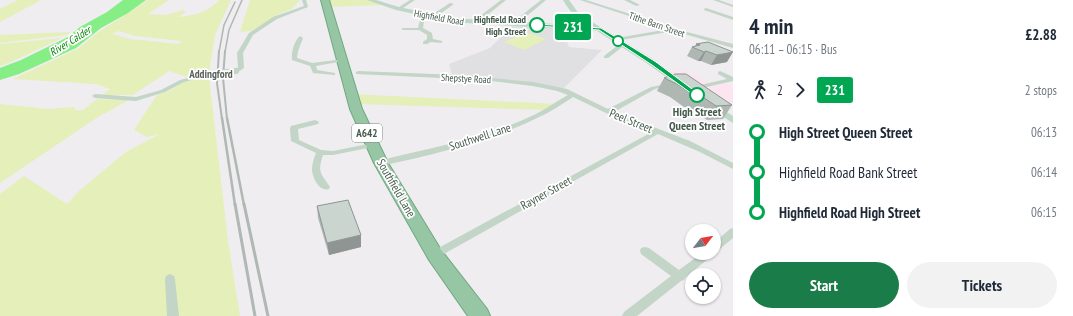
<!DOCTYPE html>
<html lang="en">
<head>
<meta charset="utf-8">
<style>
	body { margin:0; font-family:"PT Sans Narrow",sans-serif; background:#f2f2f3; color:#1f2937; height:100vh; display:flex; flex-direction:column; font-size:15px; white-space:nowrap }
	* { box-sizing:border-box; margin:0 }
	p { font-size:13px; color:#747a83 }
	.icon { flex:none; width:22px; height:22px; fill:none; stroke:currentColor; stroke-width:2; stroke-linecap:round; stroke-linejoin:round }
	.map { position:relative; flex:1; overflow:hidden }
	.side { display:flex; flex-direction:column; background:#fff; width:340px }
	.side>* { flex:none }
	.badge { padding:0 8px; border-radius:3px; font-size:14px; line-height:26px }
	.needle { width:26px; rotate:59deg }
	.controls { position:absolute; left:685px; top:224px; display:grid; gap:8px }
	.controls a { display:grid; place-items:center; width:36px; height:36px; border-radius:50%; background:#fff; box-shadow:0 1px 3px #0004; font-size:20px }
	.map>.badge { position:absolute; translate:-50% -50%; box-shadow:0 0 0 2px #fff }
	.legs { display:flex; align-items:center; gap:6px; height:44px; padding:0 16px; font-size:13px }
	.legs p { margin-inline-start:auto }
	.head { display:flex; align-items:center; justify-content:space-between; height:68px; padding:0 16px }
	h1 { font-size:22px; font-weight:600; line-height:30px }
	.cta { display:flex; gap:8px; margin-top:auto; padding:8px 16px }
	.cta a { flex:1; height:46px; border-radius:24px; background:#1a7c49; color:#fff; font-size:16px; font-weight:600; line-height:46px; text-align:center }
	.cta a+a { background:#f2f2f3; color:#1f2937 }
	ul { padding:0 16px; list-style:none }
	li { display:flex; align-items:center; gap:14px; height:40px; font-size:15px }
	li i { display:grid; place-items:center; width:6px; height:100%; margin:0 5px; background:currentColor }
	li i::after { content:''; width:10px; height:10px; margin:-5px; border:3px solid; border-radius:50%; background:#fff }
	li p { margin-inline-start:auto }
	li:first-child i { background:linear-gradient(#0000 50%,currentColor 0) }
	li:last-child i { background:linear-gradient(currentColor 50%,#0000 0) }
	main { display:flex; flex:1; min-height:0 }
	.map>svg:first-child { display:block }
	.commercial { fill:#fce4f0 }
	.education { fill:#e0dfe1 }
	.green { fill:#e5efb9; fill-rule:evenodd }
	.water { fill:#85ee85 }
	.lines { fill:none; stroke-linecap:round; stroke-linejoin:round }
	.trunk-casing { stroke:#6ea981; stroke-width:2 }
	.minor { fill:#c2d5c7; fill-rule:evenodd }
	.secondary { fill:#bed7c6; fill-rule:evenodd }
	.trunk { fill:#97c6a5; fill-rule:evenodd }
	.rail-far3 { stroke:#afb8b2; stroke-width:1.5 }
	.rail-far2 { stroke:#afb8b2; stroke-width:2 }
	.rail-far1 { stroke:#afb8b2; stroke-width:2.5 }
	.rail { stroke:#afb8b2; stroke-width:3 }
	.minor-bridge { stroke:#c2d5c7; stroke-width:6 }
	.wall { fill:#afb7b3 }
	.shaded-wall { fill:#8e9592 }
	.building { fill:#cbd5d0; stroke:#8e9592 }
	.line-1 { fill:#00a651; stroke:#fff }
	.stop-1-dot { fill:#fff; stroke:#00a651; stroke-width:2 }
	.labels { text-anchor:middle; stroke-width:3.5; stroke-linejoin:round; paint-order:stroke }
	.far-street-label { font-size:10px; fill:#455b4b; stroke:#fff }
	.far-stop-label { font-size:10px; font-weight:bold; fill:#455b4b; stroke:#fff; text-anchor:end }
	.far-water-label { font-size:11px; font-style:italic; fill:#0b840c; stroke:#fff }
	.far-neighbourhood-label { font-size:11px; font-weight:bold; fill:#59625c; stroke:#fff }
	.shield { fill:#fff; stroke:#7d8c81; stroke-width:1 }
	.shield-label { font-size:11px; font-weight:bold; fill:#455b4b }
	.stop-label { font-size:12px; font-weight:bold; fill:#455b4b; stroke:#fff }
	.street-label { font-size:12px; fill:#455b4b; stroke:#fff }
</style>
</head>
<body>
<main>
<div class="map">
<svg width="733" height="316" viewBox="0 0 733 316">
	<rect width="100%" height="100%" fill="#efedf0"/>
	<path class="commercial" d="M 684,70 L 714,85 L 727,83 L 733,86 L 733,105 L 718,106 L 668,71 Z"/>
	<path class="education" d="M 514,24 L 560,26 L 569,47 L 602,50 L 562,90 L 452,75 L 449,64 L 490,48 Z"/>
	<path class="green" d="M 18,0 L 41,0 L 0,22 L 0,9 Z
		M 148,0 L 169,0 L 148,14 L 166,15 L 183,10 L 186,12 L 178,17 C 193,16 209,12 219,0 L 231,0 L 215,35 L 209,72 L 187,77 L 169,71 L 133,95 L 102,95 L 110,89 L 96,84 L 13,79 L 79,48 L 97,33 ZM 119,31 L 135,36 L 182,41 L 179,44 L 130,39 L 112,34 Z
		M 250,0 L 300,0 L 292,9 L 281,13 L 251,31 L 240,32 Z
		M 325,0 L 370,0 L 384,5 L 327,7 Z
		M 71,32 L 66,35 L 0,43 L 0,35 Z
		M 526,32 L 546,39 L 524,50 L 504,42 Z
		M 62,38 L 13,61 L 0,66 L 0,44 Z
		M 209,77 L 228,241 L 240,316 L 0,316 L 0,194 L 24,176 L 67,204 L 79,191 L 126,152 L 160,134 L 147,137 L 134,130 L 157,95 L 171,90 L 183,82 Z
		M 351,94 L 557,104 L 548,110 L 355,104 Z
		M 97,99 L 129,100 L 98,117 L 0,183 L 0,104 L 48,109 L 75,107 L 74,110 L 83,110 Z"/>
	<path class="water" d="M 123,0 L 146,0 L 128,13 L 101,28 L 76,48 L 19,74 L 0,80 L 0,68 L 21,60 L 68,37 L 80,27 L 107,12 Z"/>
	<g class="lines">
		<defs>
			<path id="trunk" d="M 321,0 L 329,0 L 362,109 L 388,163 L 441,250 L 487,309 L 490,316 L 468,316 L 429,260 L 374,163 L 350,109 Z"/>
		</defs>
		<use href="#trunk" class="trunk-casing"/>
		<path class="minor" d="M 302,0 L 306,0 L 308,7 L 277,19 L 253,35 L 243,53 L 244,68 L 238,72 L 234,72 L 234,70 L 238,67 L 237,53 L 249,33 L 273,17 L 304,6 Z
			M 410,0 L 415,0 L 400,10 L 396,9 Z
			M 501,0 L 506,0 L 476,24 L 472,24 L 472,22 Z
			M 541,0 L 546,0 L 516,25 L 512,25 L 512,23 Z
			M 580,0 L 586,0 L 687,32 L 733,44 L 733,48 L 674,31 L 615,41 L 614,40 L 617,38 L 669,29 Z
			M 624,0 L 630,0 L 640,5 L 636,6 Z
			M 713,0 L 719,0 L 733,5 L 733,7 Z
			M 450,3 L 454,4 L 434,18 L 430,18 L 430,16 Z
			M 706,8 L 733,17 L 733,20 L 704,10 L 704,9 Z
			M 425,15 L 429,16 L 424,21 L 423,28 L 432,33 L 433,39 L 442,41 L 442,43 L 431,42 L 427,44 L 423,44 L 423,42 L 427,39 L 427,35 L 419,30 L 403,30 L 401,29 L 403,28 L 418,28 L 420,20 Z
			M 300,36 L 303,38 L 298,51 L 297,58 L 312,63 L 344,59 L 344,61 L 316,66 L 317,70 L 335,73 L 335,75 L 313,73 L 310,66 L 292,60 C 291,53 294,41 300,36 Z
			M 621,43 L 626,44 L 608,58 L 604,58 L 604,56 Z
			M 358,71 L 458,75 L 533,82 L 567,89 L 608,109 L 651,87 L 671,83 L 671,85 L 655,89 L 614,112 L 690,141 L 733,163 L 733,169 L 700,152 L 658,134 L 435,259 L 431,258 L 430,255 L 431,252 L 652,132 L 606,113 L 573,97 C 562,104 551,112 539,117 C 489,142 435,154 381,166 L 378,165 L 377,163 L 378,161 C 432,147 483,139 534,115 C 546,109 557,101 568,95 L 557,91 L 533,86 L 484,80 L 356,74 L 356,72 Z
			M 720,71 L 733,77 L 733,81 L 693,90 L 690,88 L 691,87 L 727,79 L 718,74 L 718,72 Z
			M 210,72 L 213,74 L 212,75 L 184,82 L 165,92 L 136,101 L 95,98 L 92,96 L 95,94 L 136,97 L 161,90 L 180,80 Z
			M 315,120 L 319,122 L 318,124 L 298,129 L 299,140 L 321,150 L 333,151 L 373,143 L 377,145 L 373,147 L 333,155 L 323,155 C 317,173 321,173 330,187 L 329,189 C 319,192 312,177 312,169 C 312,164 314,158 316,153 L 291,141 L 290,128 L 291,126 Z
			M 733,228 L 733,238 L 685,278 L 684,280 L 681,281 L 637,316 L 622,316 L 624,312 L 671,276 L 641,254 L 640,251 L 641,248 L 645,247 L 649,248 L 679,270 L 702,253 L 714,253 L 714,243 L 730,229 Z
			M 170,274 L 174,276 L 175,279 L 179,316 L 167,316 L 165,279 L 166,276 Z"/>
		<path class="secondary" d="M 367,0 L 376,0 L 399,7 L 451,18 L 590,26 C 578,19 570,13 563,0 L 569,0 L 579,14 L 651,58 L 686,84 L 682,87 L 679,86 L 645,62 L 597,31 L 451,22 L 396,10 Z
			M 714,104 L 733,116 L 733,123 L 711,109 L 709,107 L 711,105 Z"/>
		<use href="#trunk" class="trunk"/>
		<path class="rail-far3" d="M 219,52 L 224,25 L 235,2
			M 225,52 L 229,30 L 242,0"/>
		<path class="rail-far2" d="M 219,51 L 217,83 L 222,119
			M 225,51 L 223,78 L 227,119"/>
		<path class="rail-far1" d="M 222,118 L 235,205
			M 227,118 L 244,205"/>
		<path class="rail" d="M 235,204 L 255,316
			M 244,204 L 268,316"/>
		<path class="minor-bridge" d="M 210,74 L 236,71"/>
	</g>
	<path class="wall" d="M 708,42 L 727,62 L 711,65 L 701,61 L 698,61 L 687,56 L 692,47 L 695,46 L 696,44 Z
		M 664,78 L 732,105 L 723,119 L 707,120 L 689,107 L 684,107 L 670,97 L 657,91 Z
		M 317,206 L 361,247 L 329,255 L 318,218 Z"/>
	<path class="shaded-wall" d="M 706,51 L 701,61 L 698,61 L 704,52 Z
		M 733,52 L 727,62 L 711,65 L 717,55 Z
		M 361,235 L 361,247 L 329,255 L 327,243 Z"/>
	<path class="building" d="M 708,42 L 733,52 L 717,55 L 706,51 L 704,52 L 692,47 L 700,45 L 696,44 Z
		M 675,74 L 686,74 L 732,105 L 716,106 L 697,93 L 692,94 L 677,84 L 664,78 Z
		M 348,200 L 361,235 L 327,243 L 317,206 Z"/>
	<path class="line-1" d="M 535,24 L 601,28 L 656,62 L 700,95 L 695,96 L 652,65 L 599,30 L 537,26 Z"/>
	<g class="stop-1-dot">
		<circle cx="537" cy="25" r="7"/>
		<circle cx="618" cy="41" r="5"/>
		<circle cx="697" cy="95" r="7"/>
	</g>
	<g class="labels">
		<g class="far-street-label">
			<text transform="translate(439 17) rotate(10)" y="4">Highfield Road</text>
			<text transform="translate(657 24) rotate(19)" y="4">Tithe Barn Street</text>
			<text transform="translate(466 78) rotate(3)" y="4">Shepstye Road</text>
		</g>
		<g class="far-stop-label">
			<text x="526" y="23">Highfield Road<tspan x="526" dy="12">High Street</tspan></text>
		</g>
		<g class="far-water-label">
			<text transform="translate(70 41) rotate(-32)" y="4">River Calder</text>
		</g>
		<g class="far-neighbourhood-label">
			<text x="211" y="78">Addingford</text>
		</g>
		<rect class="shield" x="352" y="124" width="30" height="18" rx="3"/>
		<g class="shield-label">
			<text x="367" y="137">A642</text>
		</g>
		<g class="stop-label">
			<text x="697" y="116">High Street<tspan x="697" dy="14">Queen Street</tspan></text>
		</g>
		<g class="street-label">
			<text transform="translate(631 121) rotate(22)" y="4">Peel Street</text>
			<text transform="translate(480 137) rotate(-18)" y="4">Southwell Lane</text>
			<text transform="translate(396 188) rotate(60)" y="4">Southfield Lane</text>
			<text transform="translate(546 193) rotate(-29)" y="4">Rayner Street</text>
		</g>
	</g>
</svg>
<div class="controls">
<a><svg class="needle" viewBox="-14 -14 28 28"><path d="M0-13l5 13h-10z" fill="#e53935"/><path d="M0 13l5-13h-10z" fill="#747a83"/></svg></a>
<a><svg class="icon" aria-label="locate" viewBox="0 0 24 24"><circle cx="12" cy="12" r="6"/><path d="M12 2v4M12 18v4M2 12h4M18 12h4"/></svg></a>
</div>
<b class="badge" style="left:573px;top:27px;background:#00a651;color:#fff">231</b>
</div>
<section class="side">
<div class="head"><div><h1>4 min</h1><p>06:11 – 06:15 · Bus</p></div><b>£2.88</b></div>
<div class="legs"><svg class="icon" aria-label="walk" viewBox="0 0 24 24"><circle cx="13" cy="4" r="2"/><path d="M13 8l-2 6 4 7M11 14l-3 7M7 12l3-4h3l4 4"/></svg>2<svg class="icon" aria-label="forward" viewBox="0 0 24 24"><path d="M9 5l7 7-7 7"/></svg><b class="badge" style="background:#00a651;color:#fff">231</b><p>2 stops</p></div>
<ul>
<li><i style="color:#00a651"></i><b>High Street Queen Street</b><p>06:13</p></li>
<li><i style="color:#00a651"></i><span>Highfield Road Bank Street</span><p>06:14</p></li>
<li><i style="color:#00a651"></i><b>Highfield Road High Street</b><p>06:15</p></li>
</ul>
<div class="cta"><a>Start</a><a>Tickets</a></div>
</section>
</main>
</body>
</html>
